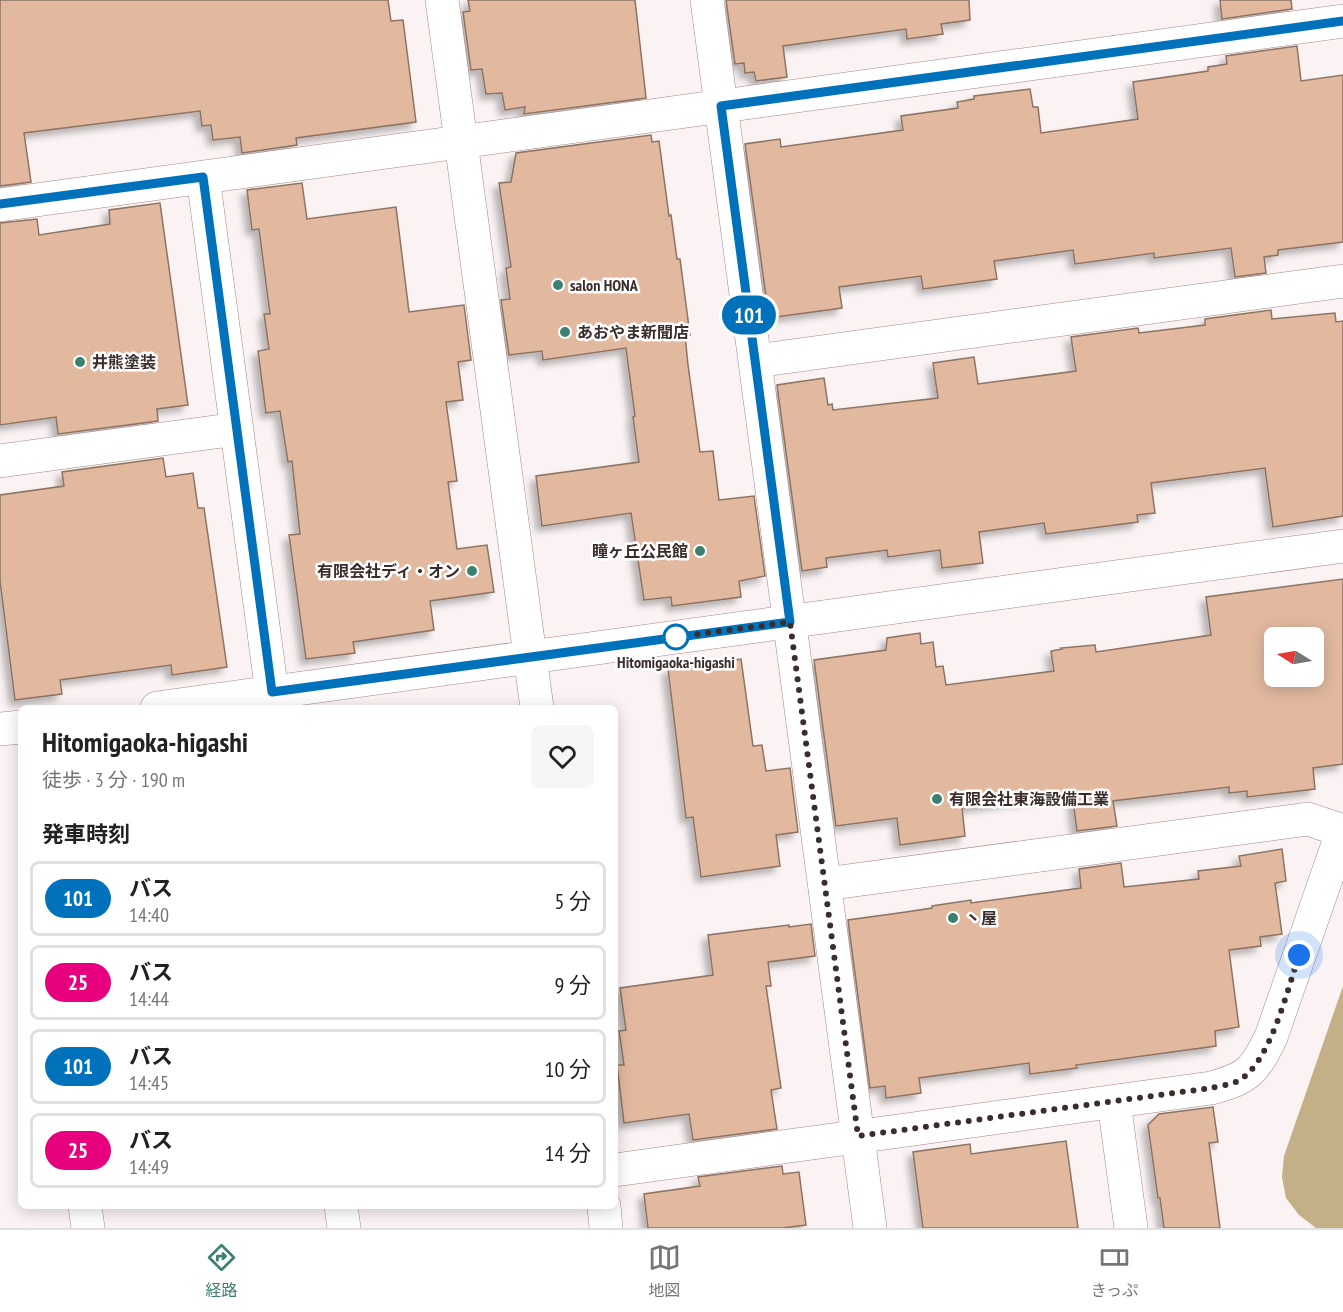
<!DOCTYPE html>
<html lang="ja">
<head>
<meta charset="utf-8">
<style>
	body { margin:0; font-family:"PT Sans Narrow","Noto Sans JP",sans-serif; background:#f6f6f6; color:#222; height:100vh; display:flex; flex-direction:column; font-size:22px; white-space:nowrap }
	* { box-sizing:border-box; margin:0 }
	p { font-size:20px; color:#767676 }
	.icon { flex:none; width:33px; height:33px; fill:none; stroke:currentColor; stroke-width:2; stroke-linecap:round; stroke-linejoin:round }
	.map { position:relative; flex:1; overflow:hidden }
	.sheet { position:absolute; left:18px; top:705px; width:600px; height:504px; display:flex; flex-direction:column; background:#fff; border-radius:9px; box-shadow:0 3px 15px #0003 }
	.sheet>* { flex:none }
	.badge { padding:0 12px; border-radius:20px; font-size:21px; line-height:39px }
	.needle { width:39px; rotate:281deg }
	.buttons { position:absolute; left:1264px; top:627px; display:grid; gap:12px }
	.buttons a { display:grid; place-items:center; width:60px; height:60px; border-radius:9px; background:#fff; box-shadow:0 3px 15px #0003; font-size:30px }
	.you { position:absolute; width:30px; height:30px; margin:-15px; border:4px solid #fff; border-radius:50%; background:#1a73e8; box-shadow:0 0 0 9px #1a73e833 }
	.map>.badge { position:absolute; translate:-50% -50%; box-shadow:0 0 0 3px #fff }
	h2 { padding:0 24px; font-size:22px; line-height:54px }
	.round { display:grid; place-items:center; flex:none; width:63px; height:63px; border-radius:9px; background:#f6f6f6 }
	.headline { display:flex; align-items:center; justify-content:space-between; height:102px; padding:0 24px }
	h1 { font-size:28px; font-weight:800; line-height:45px }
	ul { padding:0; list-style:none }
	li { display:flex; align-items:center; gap:18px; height:75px; margin:0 12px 9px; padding:0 12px; border:3px solid #e0e0e0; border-radius:9px }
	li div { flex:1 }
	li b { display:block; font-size:22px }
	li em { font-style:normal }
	li .badge { min-width:66px; font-weight:700; text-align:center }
	.tabs { display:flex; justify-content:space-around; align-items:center; height:84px; border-top:2px solid #e0e0e0; background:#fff; font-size:16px; color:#767676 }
	.tabs a { display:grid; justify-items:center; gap:3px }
	.tabs .active { color:#3c8072 }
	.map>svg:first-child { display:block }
	.forest { fill:#c3b087 }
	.building { fill:#e2b99f; stroke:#8c7363; stroke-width:1.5; fill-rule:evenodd; filter:url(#shadow) }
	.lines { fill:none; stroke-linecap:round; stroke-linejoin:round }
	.minor-casing { stroke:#a68684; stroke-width:34 }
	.minor { stroke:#fff; stroke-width:33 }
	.line-casing { stroke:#fff; stroke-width:14 }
	.line { stroke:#0072bc; stroke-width:9 }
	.walk { stroke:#3b2d2c; stroke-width:6; stroke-dasharray:0 10.8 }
	.poi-dot { fill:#3c8072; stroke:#fff; stroke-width:2 }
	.stop-dot { fill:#fff; stroke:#0072bc; stroke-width:3 }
	.labels { text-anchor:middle; stroke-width:5; stroke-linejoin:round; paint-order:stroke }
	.poi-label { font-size:16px; font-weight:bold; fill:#3b2d2c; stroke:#fff; text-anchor:start }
	.stop-label { font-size:16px; font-weight:bold; fill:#3b2d2c; stroke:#fff }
</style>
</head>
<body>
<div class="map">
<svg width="1343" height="1228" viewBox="0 0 1343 1228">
	<defs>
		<filter id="shadow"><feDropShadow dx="-5.5" dy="5.5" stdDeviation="3" flood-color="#0004"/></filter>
	</defs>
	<rect width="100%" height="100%" fill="#fbf3f3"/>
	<path class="forest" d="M 1343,986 L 1343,1228 L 1316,1228 L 1299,1215 L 1286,1198 L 1282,1177 L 1284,1156 Z"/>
	<path class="building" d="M 0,0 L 388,0 L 391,21 L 403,20 L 416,122 L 296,138 L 297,145 L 242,153 L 240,137 L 213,140 L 211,125 L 202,126 L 200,111 L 24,133 L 31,182 L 0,186 Z
		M 468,0 L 635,0 L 646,98 L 524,114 L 525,107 L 505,110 L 502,93 L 486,94 L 482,69 L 471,70 L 463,12 L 470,11 Z
		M 726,0 L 969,0 L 970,20 L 941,24 L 943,34 L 907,39 L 906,29 L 783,46 L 787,77 L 756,81 L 754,72 L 745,73 L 744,63 L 735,64 Z
		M 1220,0 L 1291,0 L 1292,9 L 1222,19 Z
		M 1297,46 L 1301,81 L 1343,75 L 1343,242 L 1278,250 L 1278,255 L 1264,257 L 1266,273 L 1235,277 L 1231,248 L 1154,258 L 1154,253 L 1075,264 L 1073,250 L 994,261 L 997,279 L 923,289 L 921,276 L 839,287 L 842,308 L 769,318 L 745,144 L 780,139 L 781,147 L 903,130 L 901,116 L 958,108 L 957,102 L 974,99 L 974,96 L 1030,89 L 1033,107 L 1038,107 L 1041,133 L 1138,119 L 1133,82 L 1208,71 L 1208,67 L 1227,64 L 1226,56 Z
		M 651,135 L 652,142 L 659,141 L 669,216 L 671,215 L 677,259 L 680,259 L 690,335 L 685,335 L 688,365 L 700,452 L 713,451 L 719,500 L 754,496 L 765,576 L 739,581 L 741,597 L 672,606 L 671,597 L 644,600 L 631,513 L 542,526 L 536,476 L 639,462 L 633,417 L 635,416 L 626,348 L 543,360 L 542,351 L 509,355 L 501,300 L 510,299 L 506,268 L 511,267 L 499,183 L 511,182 L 516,153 Z
		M 302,183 L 307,219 L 396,207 L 409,312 L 464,305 L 471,360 L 458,362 L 463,400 L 446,402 L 457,481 L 448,482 L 457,549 L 487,545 L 494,592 L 430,601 L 434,630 L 353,642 L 355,653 L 306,659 L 289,535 L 300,534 L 292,461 L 288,462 L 280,411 L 266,413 L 258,351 L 269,349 L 264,314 L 270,314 L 259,229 L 252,230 L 247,190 Z
		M 160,203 L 188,405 L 157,409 L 158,421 L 58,434 L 56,417 L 0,425 L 0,223 L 37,219 L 39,235 L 110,224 L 109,210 Z
		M 1271,310 L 1272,319 L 1335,313 L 1336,322 L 1343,321 L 1343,516 L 1273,527 L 1265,468 L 1151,483 L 1155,513 L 1137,515 L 1138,522 L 1046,534 L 1044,523 L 979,532 L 983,563 L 942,568 L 940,550 L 888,557 L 887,550 L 826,558 L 827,567 L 802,571 L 777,385 L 824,378 L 828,405 L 832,404 L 833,410 L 938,398 L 933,363 L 974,357 L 978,384 L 1076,371 L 1071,337 L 1138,328 L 1139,333 L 1205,325 L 1205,319 Z
		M 163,458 L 166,477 L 193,473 L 198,508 L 204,508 L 227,667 L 172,675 L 171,665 L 60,680 L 62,694 L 15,700 L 0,581 L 0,495 L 64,486 L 62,472 Z
		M 1343,579 L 1343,764 L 1313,768 L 1315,789 L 1247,797 L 1247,791 L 1229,793 L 1229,787 L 1113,801 L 1117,826 L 1077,831 L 1072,793 L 962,808 L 965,836 L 900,845 L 897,818 L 836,826 L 814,660 L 886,650 L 887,638 L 920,633 L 921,644 L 933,642 L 936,667 L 943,666 L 946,685 L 1054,671 L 1051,651 L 1062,649 L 1061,648 L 1095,645 L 1096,652 L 1211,635 L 1206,597 ZM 1275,638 L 1314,638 L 1314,676 L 1275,676 Z
		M 741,659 L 753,746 L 762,745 L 766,771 L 790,768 L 798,832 L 776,835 L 780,866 L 701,877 L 693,817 L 686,818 L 668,669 Z
		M 1282,849 L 1286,881 L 1275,883 L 1282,934 L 1260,937 L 1261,946 L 1229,950 L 1239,1027 L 1215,1031 L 1216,1046 L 1076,1065 L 1077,1068 L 1030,1074 L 1029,1063 L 919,1078 L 921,1093 L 886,1098 L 885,1086 L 870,1088 L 848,920 L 906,912 L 932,908 L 932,906 L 971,900 L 971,903 L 1081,888 L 1079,869 L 1121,863 L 1124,887 L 1199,879 L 1198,871 L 1241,866 L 1239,856 Z
		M 811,924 L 815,956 L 768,962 L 771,986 L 766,986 L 781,1088 L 771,1090 L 777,1129 L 693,1140 L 689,1114 L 624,1123 L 617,1065 L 624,1065 L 619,1031 L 626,1030 L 620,988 L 713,975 L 708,935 L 789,925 L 789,927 Z
		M 1213,1107 L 1218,1142 L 1209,1143 L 1220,1228 L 1164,1228 L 1160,1198 L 1158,1198 L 1148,1125 L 1159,1114 Z
		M 1066,1141 L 1078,1228 L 923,1228 L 913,1152 L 970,1144 L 971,1154 Z
		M 782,1166 L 783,1174 L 799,1172 L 806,1225 L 782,1228 L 648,1228 L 644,1194 L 700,1186 L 698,1177 Z"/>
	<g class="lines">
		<defs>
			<path id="minor" d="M 442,0 L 537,708
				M 707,0 L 870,1228
				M 203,177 L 274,708
				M 0,205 L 1343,21
				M 755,361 L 1343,281
				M 0,461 L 237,429
				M 157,708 L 1343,546
				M 0,729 L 21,727
				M 825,884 L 1308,819 L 1343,831
				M 1114,1102 L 1131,1228
				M 615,1170 L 1211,1088 C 1248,1078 1254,1072 1271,1037 L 1343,830
				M 85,1206 L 88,1228
				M 341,1206 L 344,1228
				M 604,1206 L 606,1228"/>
		</defs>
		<use href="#minor" class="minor-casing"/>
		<use href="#minor" class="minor"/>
	</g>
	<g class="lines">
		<defs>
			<path id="line" d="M 0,204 L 203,177 L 272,692 L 790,622 L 721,106 L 1343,21"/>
		</defs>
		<use href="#line" class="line-casing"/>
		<use href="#line" class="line"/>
		<path class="walk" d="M 676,637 L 790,622 L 858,1136 L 1211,1088 C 1219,1086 1230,1085 1238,1081 C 1270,1064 1288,988 1299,955"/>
	</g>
	<g class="poi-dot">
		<circle cx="558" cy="285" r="6"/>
		<circle cx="565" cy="332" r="6"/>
		<circle cx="80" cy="362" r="6"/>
		<circle cx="700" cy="551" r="6"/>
		<circle cx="472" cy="571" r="6"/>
		<circle cx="937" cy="799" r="6"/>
		<circle cx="953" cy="918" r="6"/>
	</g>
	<circle class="stop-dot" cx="676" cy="637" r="12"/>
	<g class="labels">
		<g class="poi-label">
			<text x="570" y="291">salon HONA</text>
			<text x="577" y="338">あおやま新聞店</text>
			<text x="92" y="368">井熊塗装</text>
			<text x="688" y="557" text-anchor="end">瞳ヶ丘公民館</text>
			<text x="460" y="577" text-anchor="end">有限会社ディ・オン</text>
			<text x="949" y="805">有限会社東海設備工業</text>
			<text x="965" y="924">丶屋</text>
		</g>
		<g class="stop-label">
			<text x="676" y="668">Hitomigaoka-higashi</text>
		</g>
	</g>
</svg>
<div class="buttons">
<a><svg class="needle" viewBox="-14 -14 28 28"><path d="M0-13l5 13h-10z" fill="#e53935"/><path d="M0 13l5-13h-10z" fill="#767676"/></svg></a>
</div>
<div class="you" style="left:1299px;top:955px"></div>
<b class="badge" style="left:749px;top:315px;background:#0072bc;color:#fff">101</b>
<section class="sheet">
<div class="headline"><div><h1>Hitomigaoka-higashi</h1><p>徒歩 · 3 分 · 190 m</p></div><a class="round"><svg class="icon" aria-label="heart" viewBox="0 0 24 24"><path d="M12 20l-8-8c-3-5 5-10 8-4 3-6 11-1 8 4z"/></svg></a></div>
<h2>発車時刻</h2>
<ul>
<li><span class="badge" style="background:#0072bc;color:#fff">101</span><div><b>バス</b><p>14:40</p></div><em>5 分</em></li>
<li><span class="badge" style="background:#e6007e;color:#fff">25</span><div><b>バス</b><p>14:44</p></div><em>9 分</em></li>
<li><span class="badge" style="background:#0072bc;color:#fff">101</span><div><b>バス</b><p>14:45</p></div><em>10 分</em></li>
<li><span class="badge" style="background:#e6007e;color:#fff">25</span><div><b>バス</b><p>14:49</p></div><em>14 分</em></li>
</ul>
</section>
</div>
<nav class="tabs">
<a class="active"><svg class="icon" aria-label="directions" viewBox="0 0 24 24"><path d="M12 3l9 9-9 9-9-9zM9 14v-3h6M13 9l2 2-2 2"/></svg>経路</a>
<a><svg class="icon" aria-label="map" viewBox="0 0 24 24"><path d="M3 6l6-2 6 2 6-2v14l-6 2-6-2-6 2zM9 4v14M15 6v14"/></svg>地図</a>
<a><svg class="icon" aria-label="tickets" viewBox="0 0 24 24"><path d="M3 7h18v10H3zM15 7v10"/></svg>きっぷ</a>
</nav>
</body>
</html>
